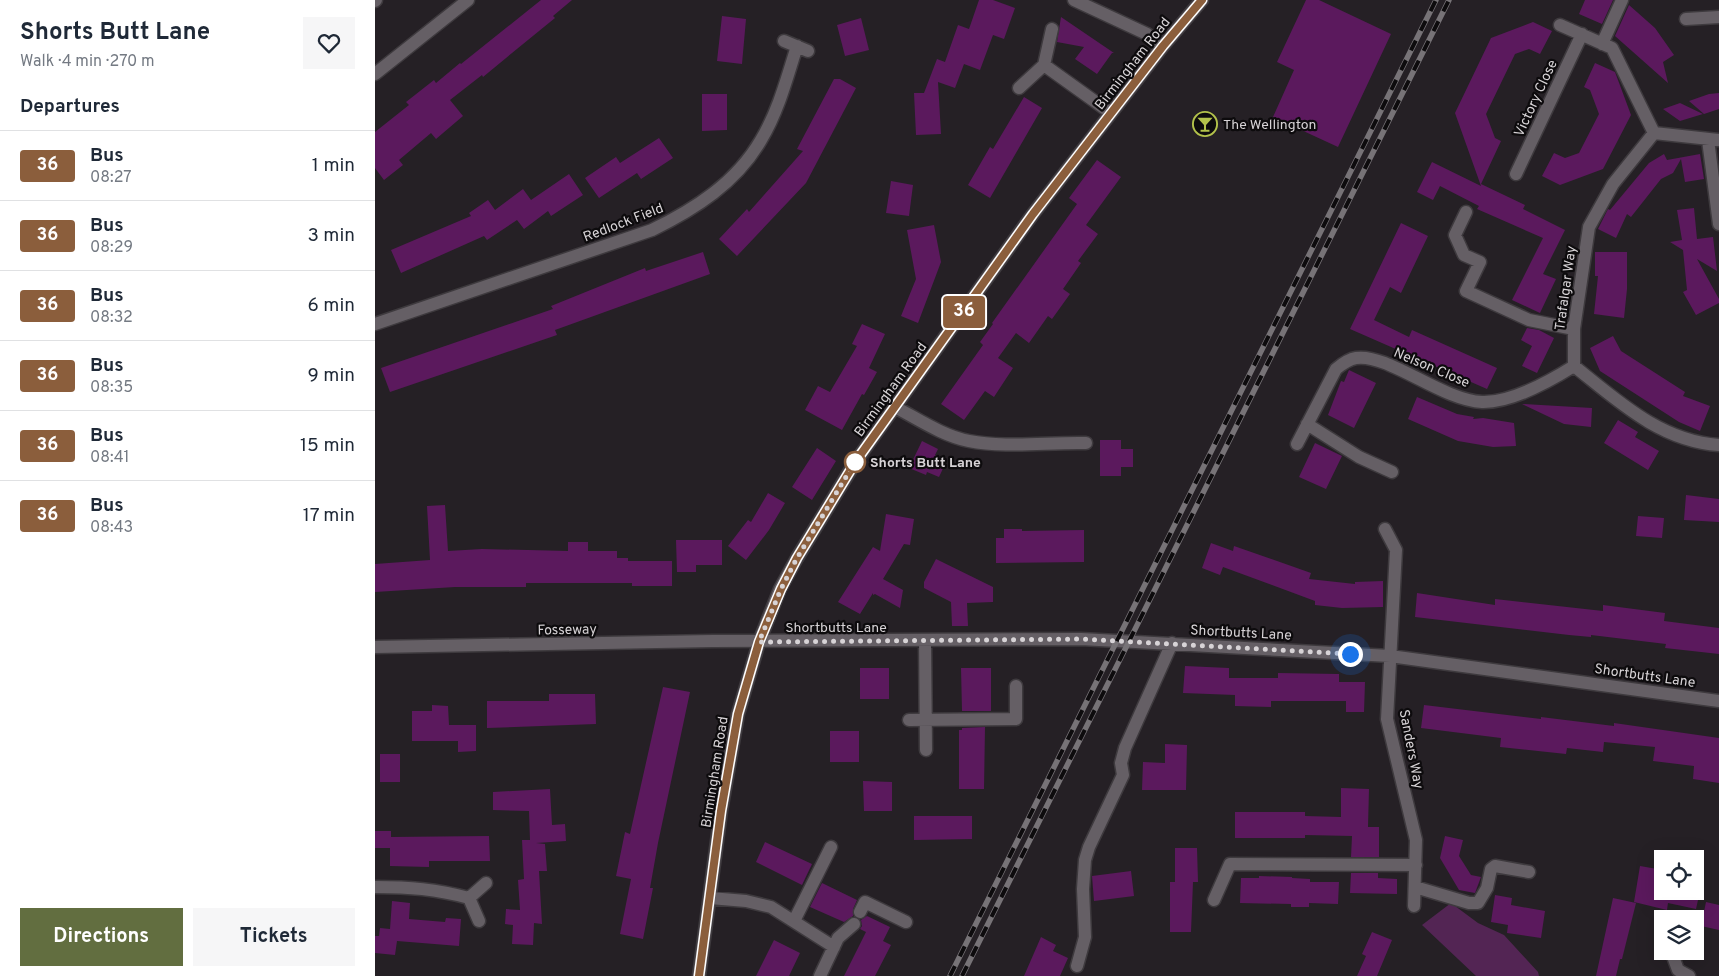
<!DOCTYPE html>
<html lang="en">
<head>
<meta charset="utf-8">
<style>
	body { margin:0; font-family:Overpass,sans-serif; background:#f6f6f7; color:#1f2937; height:100vh; display:flex; flex-direction:column; font-size:19px; white-space:nowrap }
	* { box-sizing:border-box; margin:0 }
	p { font-size:16px; color:#747a83 }
	.icon { flex:none; width:28px; height:28px; fill:none; stroke:currentColor; stroke-width:2; stroke-linecap:round; stroke-linejoin:round }
	.map { position:relative; flex:1; overflow:hidden }
	.sheet { display:flex; flex-direction:column; background:#fff; width:375px }
	.sheet>* { flex:none }
	.badge { padding:0 10px; border-radius:4px; font-size:18px; line-height:32px }
	.tools { position:absolute; left:1279px; top:850px; display:grid; gap:10px }
	.tools a { display:grid; place-items:center; width:50px; height:50px; border-radius:0px; background:#fff; box-shadow:0 5px 20px #0002; font-size:25px }
	.you { position:absolute; width:25px; height:25px; margin:-12px; border:4px solid #fff; border-radius:50%; background:#1a73e8; box-shadow:0 0 0 8px #1a73e833 }
	.map>.badge { position:absolute; translate:-50% -50%; box-shadow:0 0 0 2px #fff }
	h2 { padding:0 20px; font-size:19px; line-height:45px }
	.round { display:grid; place-items:center; flex:none; width:52px; height:52px; border-radius:0px; background:#f6f6f7 }
	.overview { display:flex; align-items:center; justify-content:space-between; height:85px; padding:0 20px }
	h1 { font-size:24px; font-weight:700; line-height:38px }
	.primary-button { display:flex; gap:10px; margin-top:auto; padding:10px 20px }
	.primary-button a { flex:1; height:58px; border-radius:0px; background:#626e40; color:#fff; font-size:20px; font-weight:700; line-height:58px; text-align:center }
	.primary-button a+a { background:#f6f6f7; color:#1f2937 }
	ul { padding:0; list-style:none }
	li { display:flex; align-items:center; gap:15px; height:70px; padding:0 20px; border-top:1px solid #e0e1e3 }
	li div { flex:1 }
	li b { display:block; font-size:19px }
	li em { font-style:normal }
	li .badge { min-width:55px; font-weight:700; text-align:center }
	main { display:flex; flex:1; min-height:0 }
	.map>svg:first-child { display:block }
	.green { fill:#532554 }
	.building { fill:#5b195d }
	.lines { fill:none; stroke-linecap:round; stroke-linejoin:round }
	.minor-casing { stroke:#3e3a3e; stroke-width:15 }
	.minor { stroke:#655f65; stroke-width:12 }
	.rail-casing { stroke:#777377; stroke-width:5.5 }
	.rail { stroke:#0d0b0d; stroke-width:4; stroke-dasharray:11; stroke-linecap:butt }
	.line-casing { stroke:#fff; stroke-width:11 }
	.line { stroke:#8b5e3c; stroke-width:8 }
	.walk { stroke:#d7d3d6; stroke-width:5; stroke-dasharray:0 9 }
	.stop-dot { fill:#fff; stroke:#8b5e3c; stroke-width:2.5 }
	.labels { text-anchor:middle; stroke-width:4.5; stroke-linejoin:round; paint-order:stroke }
	.street-label { font-size:14px; fill:#d7d3d6; stroke:#0d0b0d }
	.poi-label { font-size:14px; fill:#d7d3d6; stroke:#0d0b0d; text-anchor:start }
	.stop-label { font-size:14px; font-weight:bold; fill:#d7d3d6; stroke:#0d0b0d; text-anchor:start }
</style>
</head>
<body>
<main>
<section class="sheet">
<div class="overview"><div><h1>Shorts Butt Lane</h1><p>Walk · 4 min · 270 m</p></div><a class="round"><svg class="icon" aria-label="heart" viewBox="0 0 24 24"><path d="M12 20l-8-8c-3-5 5-10 8-4 3-6 11-1 8 4z"/></svg></a></div>
<h2>Departures</h2>
<ul>
<li><span class="badge" style="background:#8b5e3c;color:#fff">36</span><div><b>Bus</b><p>08:27</p></div><em>1 min</em></li>
<li><span class="badge" style="background:#8b5e3c;color:#fff">36</span><div><b>Bus</b><p>08:29</p></div><em>3 min</em></li>
<li><span class="badge" style="background:#8b5e3c;color:#fff">36</span><div><b>Bus</b><p>08:32</p></div><em>6 min</em></li>
<li><span class="badge" style="background:#8b5e3c;color:#fff">36</span><div><b>Bus</b><p>08:35</p></div><em>9 min</em></li>
<li><span class="badge" style="background:#8b5e3c;color:#fff">36</span><div><b>Bus</b><p>08:41</p></div><em>15 min</em></li>
<li><span class="badge" style="background:#8b5e3c;color:#fff">36</span><div><b>Bus</b><p>08:43</p></div><em>17 min</em></li>
</ul>
<div class="primary-button"><a>Directions</a><a>Tickets</a></div>
</section>
<div class="map">
<svg width="1344" height="976" viewBox="0 0 1344 976">
	<rect width="100%" height="100%" fill="#252025"/>
	<path class="green" d="M 1076,903 L 1103,923 L 1129,935 L 1163,972 L 1164,976 L 1101,976 L 1047,925 Z"/>
	<path class="building" d="M 166,0 L 197,0 L 178,16 L 180,18 L 137,53 L 108,77 L 107,75 L 75,100 L 88,116 L 61,139 L 56,133 L 24,160 L 28,165 L 9,180 L 0,168 L 0,132 L 34,105 L 31,102 L 59,80 L 61,83 L 85,63 L 86,64 Z
		M 604,0 L 618,0 L 640,8 L 629,39 L 618,35 L 605,70 L 589,64 L 580,88 L 563,82 L 566,134 L 541,135 L 539,93 L 549,93 L 562,59 L 570,62 L 583,25 L 594,29 Z
		M 931,0 L 944,0 L 1016,34 L 963,147 L 898,117 L 919,70 L 902,62 Z
		M 1210,0 L 1238,0 L 1227,24 L 1204,14 Z
		M 1254,5 L 1280,28 L 1299,55 L 1288,62 L 1293,83 L 1240,36 Z
		M 347,16 L 371,19 L 367,64 L 342,61 Z
		M 686,17 L 739,53 L 737,53 L 722,74 L 700,59 L 709,47 L 682,42 Z
		M 486,18 L 494,50 L 470,56 L 462,25 Z
		M 1158,22 L 1177,31 L 1165,54 L 1154,49 L 1140,54 L 1111,114 L 1120,138 L 1126,141 L 1106,184 L 1150,205 L 1148,209 L 1190,230 L 1168,274 L 1181,279 L 1165,313 L 1137,300 L 1168,238 L 1102,209 L 1104,206 L 1065,186 L 1058,200 L 1042,192 L 1057,162 L 1106,186 L 1080,113 L 1116,38 Z
		M 1220,63 L 1240,72 L 1256,115 L 1228,169 L 1185,185 L 1167,176 L 1179,153 L 1190,158 L 1204,153 L 1224,114 L 1215,90 L 1209,87 Z
		M 459,79 L 465,79 L 481,88 L 431,183 L 362,256 L 344,239 L 372,209 L 374,212 L 428,151 L 422,149 Z
		M 1344,93 L 1344,109 L 1329,114 L 1314,101 L 1334,94 Z
		M 327,94 L 352,94 L 352,130 L 327,131 Z
		M 649,97 L 667,108 L 615,198 L 593,185 L 615,147 L 618,149 Z
		M 1305,103 L 1328,114 L 1305,121 L 1288,109 Z
		M 284,138 L 298,158 L 266,179 L 262,173 L 224,198 L 210,178 L 241,157 L 245,163 Z
		M 1289,154 L 1292,160 L 1325,154 L 1329,179 L 1310,182 L 1306,159 L 1298,173 L 1286,179 L 1256,217 L 1252,214 L 1241,238 L 1223,229 L 1233,209 L 1235,210 L 1274,163 Z
		M 722,160 L 746,177 L 711,225 L 723,234 L 703,261 L 706,263 L 688,289 L 695,294 L 677,319 L 673,316 L 654,343 L 641,333 L 623,358 L 638,368 L 619,397 L 610,391 L 589,420 L 566,404 L 608,345 L 605,342 L 618,324 L 617,323 L 702,204 L 694,198 Z
		M 194,174 L 208,195 L 176,216 L 173,211 L 149,229 L 142,220 L 112,240 L 109,236 L 26,273 L 16,250 L 96,216 L 94,213 L 113,200 L 120,210 L 148,189 L 156,200 Z
		M 516,181 L 538,185 L 534,216 L 511,213 Z
		M 1319,208 L 1322,239 L 1338,237 L 1342,271 L 1322,259 L 1344,299 L 1344,303 L 1321,315 L 1308,292 L 1312,290 L 1308,250 L 1295,242 L 1307,240 L 1302,210 Z
		M 1026,223 L 1053,236 L 1026,293 L 1015,287 L 999,320 L 1034,337 L 1037,330 L 1122,368 L 1112,389 L 975,329 Z
		M 559,225 L 566,262 L 543,323 L 526,316 L 541,279 L 532,230 Z
		M 328,252 L 335,274 L 180,330 L 182,335 L 15,392 L 6,368 L 178,309 L 176,306 L 270,268 L 271,271 Z
		M 1220,252 L 1252,252 L 1252,289 L 1249,318 L 1219,314 L 1223,276 L 1220,276 Z
		M 487,324 L 510,334 L 494,368 L 502,372 L 489,395 L 487,394 L 467,430 L 430,410 L 443,386 L 455,392 L 482,346 L 477,344 Z
		M 1152,328 L 1164,330 L 1179,338 L 1162,373 L 1147,366 L 1157,346 L 1146,340 Z
		M 1238,336 L 1246,351 L 1310,392 L 1308,396 L 1335,406 L 1325,431 L 1304,422 L 1225,371 L 1215,348 Z
		M 974,370 L 1001,383 L 979,428 L 953,415 L 966,381 L 969,382 Z
		M 1042,397 L 1082,414 L 1099,417 L 1098,419 L 1108,418 L 1139,423 L 1141,446 L 1118,447 L 1083,441 L 1033,419 Z
		M 1147,404 L 1217,408 L 1216,427 L 1189,424 Z
		M 1243,420 L 1263,432 L 1260,437 L 1284,451 L 1273,470 L 1229,443 Z
		M 725,440 L 746,440 L 746,449 L 758,449 L 758,467 L 746,467 L 746,476 L 725,476 Z
		M 547,441 L 563,449 L 560,455 L 572,460 L 564,477 L 552,472 L 551,475 L 534,468 Z
		M 940,443 L 967,456 L 951,489 L 924,477 Z
		M 442,448 L 461,461 L 437,500 L 417,487 Z
		M 393,493 L 410,503 L 394,530 L 371,560 L 353,546 L 373,520 L 376,522 Z
		M 1311,495 L 1344,499 L 1344,522 L 1309,520 Z
		M 70,505 L 73,551 L 107,549 L 193,551 L 193,542 L 213,542 L 213,551 L 242,551 L 242,558 L 253,558 L 253,561 L 297,561 L 297,586 L 257,586 L 257,583 L 151,583 L 151,587 L 80,587 L 0,592 L 0,564 L 55,560 L 52,506 Z
		M 511,514 L 539,519 L 535,545 L 529,544 L 508,579 L 528,590 L 525,608 L 500,594 L 498,595 L 498,593 L 485,614 L 463,602 L 498,547 L 505,551 Z
		M 1263,516 L 1289,518 L 1287,538 L 1261,536 Z
		M 629,529 L 647,529 L 647,531 L 709,530 L 709,562 L 621,563 L 621,538 L 629,538 Z
		M 301,540 L 347,540 L 347,565 L 321,565 L 321,572 L 302,572 Z
		M 836,543 L 858,551 L 859,546 L 936,573 L 934,579 L 980,584 L 980,582 L 1008,581 L 1008,607 L 967,608 L 940,605 L 940,601 L 848,567 L 845,575 L 827,568 Z
		M 561,559 L 618,587 L 618,602 L 592,603 L 593,626 L 577,626 L 576,602 L 549,588 L 549,582 Z
		M 1042,593 L 1120,605 L 1120,599 L 1228,611 L 1228,605 L 1290,613 L 1289,621 L 1344,628 L 1344,654 L 1290,648 L 1291,644 L 1216,635 L 1216,637 L 1194,635 L 1040,617 Z
		M 810,666 L 854,668 L 854,678 L 903,678 L 903,673 L 964,674 L 964,682 L 990,682 L 989,712 L 971,712 L 971,701 L 896,701 L 896,707 L 860,706 L 860,695 L 808,693 Z
		M 485,668 L 514,668 L 514,699 L 485,699 Z
		M 586,668 L 616,668 L 616,711 L 587,711 Z
		M 288,687 L 315,692 L 283,843 L 275,888 L 278,888 L 268,939 L 245,934 L 256,879 L 241,876 L 250,832 L 255,834 Z
		M 174,694 L 220,694 L 221,724 L 112,728 L 112,701 L 174,701 Z
		M 57,705 L 73,706 L 74,725 L 101,725 L 101,751 L 83,752 L 83,741 L 37,741 L 37,711 L 57,711 Z
		M 1049,705 L 1166,719 L 1166,717 L 1239,726 L 1239,723 L 1344,738 L 1344,783 L 1318,779 L 1319,766 L 1278,761 L 1280,747 L 1229,742 L 1228,752 L 1192,748 L 1191,754 L 1125,747 L 1126,738 L 1046,728 Z
		M 610,727 L 609,789 L 584,789 L 584,730 L 587,730 L 587,728 Z
		M 455,731 L 484,731 L 484,762 L 455,762 Z
		M 790,744 L 812,745 L 811,790 L 767,790 L 768,762 L 790,763 Z
		M 5,754 L 25,754 L 25,782 L 5,782 Z
		M 488,781 L 517,782 L 517,811 L 489,811 Z
		M 966,788 L 994,789 L 993,827 L 1004,827 L 1004,857 L 976,857 L 977,836 L 930,835 L 930,838 L 860,838 L 860,812 L 930,812 L 930,816 L 966,817 Z
		M 175,789 L 177,825 L 190,824 L 191,841 L 161,843 L 170,844 L 172,871 L 164,871 L 167,924 L 159,923 L 158,945 L 137,944 L 138,925 L 130,924 L 131,909 L 145,910 L 143,880 L 149,879 L 147,840 L 155,840 L 154,811 L 118,810 L 118,792 Z
		M 539,816 L 597,816 L 597,839 L 539,840 Z
		M 0,831 L 16,831 L 16,837 L 114,836 L 115,861 L 54,861 L 54,867 L 15,866 L 15,848 L 0,848 Z
		M 1070,836 L 1088,840 L 1084,856 L 1096,875 L 1106,877 L 1100,893 L 1084,890 L 1065,858 Z
		M 390,842 L 437,864 L 427,885 L 381,862 Z
		M 800,848 L 822,848 L 823,882 L 818,882 L 816,932 L 795,932 L 795,882 L 800,882 Z
		M 1265,866 L 1288,870 L 1288,891 L 1325,891 L 1321,909 L 1293,903 L 1292,910 L 1259,902 Z
		M 756,871 L 759,896 L 719,901 L 717,876 Z
		M 976,873 L 1003,873 L 1003,878 L 1022,879 L 1022,894 L 975,893 Z
		M 884,876 L 917,877 L 917,878 L 935,879 L 935,882 L 964,882 L 963,904 L 934,903 L 934,907 L 916,907 L 916,904 L 865,903 L 866,878 L 884,878 Z
		M 447,883 L 482,900 L 478,909 L 478,916 L 469,922 L 435,907 Z
		M 1120,895 L 1137,898 L 1136,905 L 1170,911 L 1166,938 L 1132,933 L 1133,925 L 1116,922 Z
		M 1238,898 L 1261,903 L 1247,959 L 1245,959 L 1241,976 L 1221,976 Z
		M 17,901 L 35,903 L 34,919 L 70,922 L 71,918 L 86,919 L 84,946 L 22,941 L 20,955 L 0,953 L 0,936 L 4,936 L 5,928 L 15,929 Z
		M 1331,902 L 1344,905 L 1344,930 L 1326,926 Z
		M 492,916 L 515,927 L 508,941 L 516,945 L 500,976 L 469,976 L 491,932 L 485,929 L 487,926 L 486,920 Z
		M 997,932 L 1017,940 L 1002,976 L 982,976 L 991,956 L 987,954 Z
		M 666,937 L 681,945 L 678,951 L 693,958 L 685,976 L 649,976 Z
		M 399,940 L 425,953 L 414,976 L 381,976 Z"/>
	<g class="lines">
		<defs>
			<path id="minor" d="M 699,0 L 772,34 L 788,46
				M 0,1 L 1,0
				M 1311,19 L 1344,17
				M 1185,25 L 1237,48 L 1279,133
				M 409,41 L 433,51
				M 1227,44 L 1247,0
				M 669,65 L 736,113
				M 0,74 L 93,0
				M 644,88 L 669,65 L 677,29
				M 1333,140 L 1344,224
				M 1344,140 L 1279,133 L 1238,184 L 1214,227 L 1199,329 L 1199,366 C 1243,401 1285,441 1344,445
				M 1141,174 L 1207,34
				M 1091,212 L 1080,235 L 1089,255 L 1105,262 L 1091,291 L 1154,320 L 1199,329
				M 0,324 L 277,230 C 320,209 361,183 386,140 C 403,112 412,78 422,46
				M 520,407 C 543,419 568,436 594,441 C 629,448 674,442 711,443
				M 932,424 L 984,457 L 1017,472
				M 922,444 L 961,369 C 967,364 974,359 981,358 C 1013,353 1066,400 1107,402 C 1135,403 1175,381 1199,366
				M 1010,529 L 1021,550 L 1012,719 L 1041,840 L 1039,906
				M 550,641 L 551,750
				M 0,647 L 337,641 L 706,639 L 1015,656 L 1344,701
				M 534,720 L 641,719 L 641,686
				M 0,887 C 34,887 61,889 94,898
				M 1040,887 L 1094,903 L 1103,903 L 1112,888 L 1116,869 L 1120,866 L 1154,872
				M 335,898 L 371,901 L 396,907 L 459,947
				M 839,900 L 855,864 L 1041,865
				M 485,912 L 490,902 L 531,922
				M 104,921 L 94,898 L 111,883
				M 419,921 L 456,847
				M 1296,951 L 1303,970 L 1314,976
				M 702,966 L 710,937 L 708,889 L 710,860 L 714,847 L 748,775 L 746,763 L 750,748 L 797,643
				M 324,976 L 346,811 L 363,714 L 384,642 L 405,589 L 422,558 L 481,461 L 658,214 L 788,46 L 827,0
				M 445,976 L 463,938 L 479,924"/>
		</defs>
		<use href="#minor" class="minor-casing"/>
		<use href="#minor" class="minor"/>
		<defs>
			<path id="rail" d="M 575,976 L 1061,0
				M 587,976 L 1074,0"/>
		</defs>
		<use href="#rail" class="rail-casing"/>
		<use href="#rail" class="rail"/>
	</g>
	<g class="lines">
		<defs>
			<path id="line" d="M 324,976 L 346,811 L 363,714 L 384,642 L 406,589 L 422,558 L 481,461 L 658,214 L 788,46 L 827,0"/>
		</defs>
		<use href="#line" class="line-casing"/>
		<use href="#line" class="line"/>
		<path class="walk" d="M 480,462 L 422,558 L 406,589 L 384,642 L 706,639 L 975,654"/>
	</g>
	<defs>
		<symbol id="bar-ring" viewBox="-11 -11 22 22"><circle r="9.5" fill="#0d0b0d" stroke="#b3c24b" stroke-width="1.5"/><path d="M-6-5H6L.8 .8V4.5H3.5V6h-7V4.5H-.8V.8Z" fill="#b3c24b"/></symbol>
	</defs>
	<g fill-rule="evenodd">
		<use href="#bar-ring" x="816" y="110" width="28" height="28"/>
	</g>
	<circle class="stop-dot" cx="480" cy="462" r="10"/>
	<g class="labels">
		<g class="street-label">
			<text transform="translate(757 63) rotate(-52)" y="5">Birmingham Road</text>
			<text transform="translate(1160 98) rotate(-65)" y="5">Victory Close</text>
			<text transform="translate(248 222) rotate(-21)" y="5">Redlock Field</text>
			<text transform="translate(1190 288) rotate(-82)" y="5">Trafalgar Way</text>
			<text transform="translate(1057 367) rotate(23)" y="5">Nelson Close</text>
			<text transform="translate(515 389) rotate(-54)" y="5">Birmingham Road</text>
			<text x="461" y="632">Shortbutts Lane</text>
			<text transform="translate(192 629) rotate(-1)" y="5">Fosseway</text>
			<text transform="translate(866 632) rotate(3)" y="5">Shortbutts Lane</text>
			<text transform="translate(1270 675) rotate(8)" y="5">Shortbutts Lane</text>
			<text transform="translate(1037 749) rotate(79)" y="5">Sanders Way</text>
			<text transform="translate(339 772) rotate(-81)" y="5">Birmingham Road</text>
		</g>
		<g class="poi-label">
			<text x="848" y="129">The Wellington</text>
		</g>
		<g class="stop-label">
			<text x="495" y="467">Shorts Butt Lane</text>
		</g>
	</g>
</svg>
<div class="tools">
<a><svg class="icon" aria-label="locate" viewBox="0 0 24 24"><circle cx="12" cy="12" r="6"/><path d="M12 2v4M12 18v4M2 12h4M18 12h4"/></svg></a>
<a><svg class="icon" aria-label="layers" viewBox="0 0 24 24"><path d="M12 4l9 5-9 5-9-5zM3 14l9 5 9-5"/></svg></a>
</div>
<div class="you" style="left:975px;top:654px"></div>
<b class="badge" style="left:589px;top:312px;background:#8b5e3c;color:#fff">36</b>
</div>
</main>
</body>
</html>
